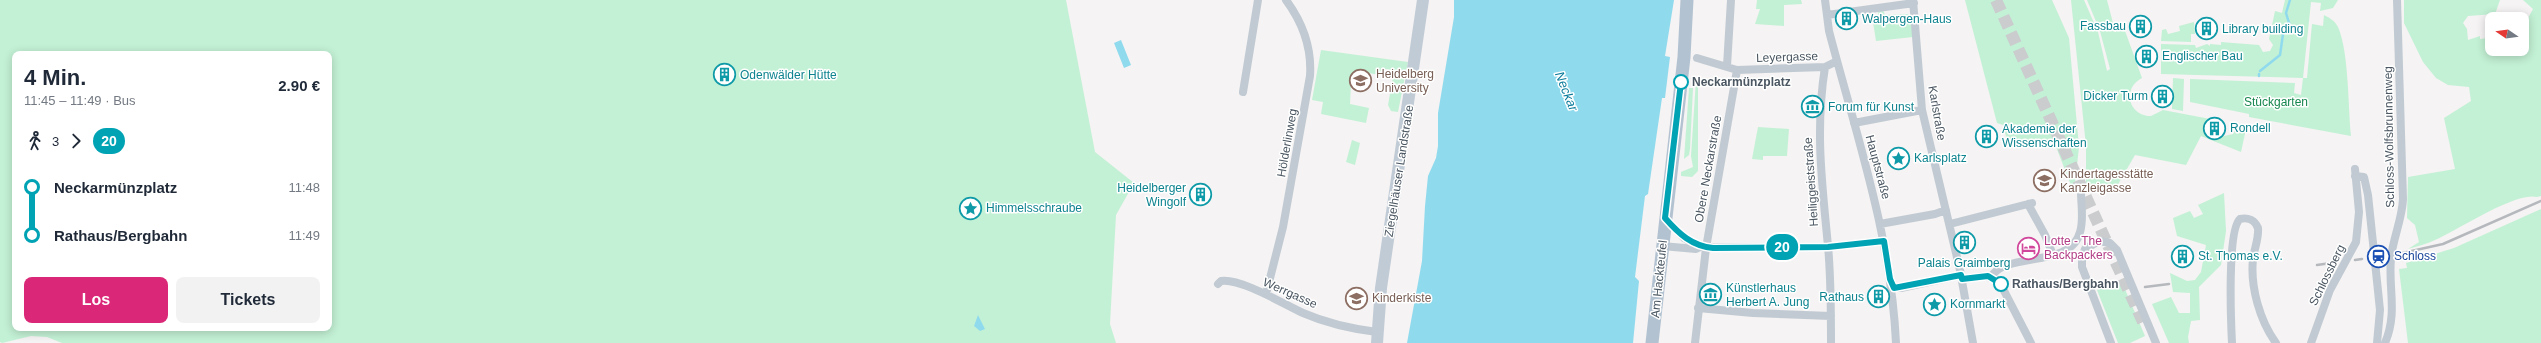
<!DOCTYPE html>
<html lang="de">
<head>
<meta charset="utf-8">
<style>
	body { margin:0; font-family:Arial,sans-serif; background:#f2f2f3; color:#1f2937; height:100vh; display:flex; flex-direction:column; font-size:15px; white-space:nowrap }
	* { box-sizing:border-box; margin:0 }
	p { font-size:13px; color:#747a83 }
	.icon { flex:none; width:22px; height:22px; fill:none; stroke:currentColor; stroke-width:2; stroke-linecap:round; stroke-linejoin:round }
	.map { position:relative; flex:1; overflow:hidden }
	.details { position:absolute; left:12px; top:51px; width:320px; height:280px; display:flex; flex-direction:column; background:#fff; border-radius:8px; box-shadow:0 2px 10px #0003 }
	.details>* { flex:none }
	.badge { padding:0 8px; border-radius:13px; font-size:14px; line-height:26px }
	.needle { width:26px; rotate:283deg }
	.tools { position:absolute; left:2485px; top:12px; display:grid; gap:8px }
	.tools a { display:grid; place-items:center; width:44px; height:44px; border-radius:8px; background:#fff; box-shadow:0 2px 10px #0003; font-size:20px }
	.map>.badge { position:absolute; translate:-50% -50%; box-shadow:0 0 0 2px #fff }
	.legs { display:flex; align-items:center; gap:6px; height:44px; padding:0 12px; font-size:13px }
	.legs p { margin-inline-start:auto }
	.headline { display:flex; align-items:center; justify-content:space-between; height:68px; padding:0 12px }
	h1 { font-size:22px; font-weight:700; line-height:30px }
	.primary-button { display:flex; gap:8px; margin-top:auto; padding:8px 12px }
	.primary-button a { flex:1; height:46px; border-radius:8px; background:#db2777; color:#fff; font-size:16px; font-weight:700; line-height:46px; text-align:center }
	.primary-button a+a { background:#f2f2f3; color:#1f2937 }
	ul { padding:0 12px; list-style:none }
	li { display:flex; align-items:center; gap:14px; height:48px; font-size:15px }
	li i { display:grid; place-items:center; width:6px; height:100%; margin:0 5px; background:currentColor }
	li i::after { content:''; width:10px; height:10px; margin:-5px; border:3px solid; border-radius:50%; background:#fff }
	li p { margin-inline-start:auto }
	li:first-child i { background:linear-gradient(#0000 50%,currentColor 0) }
	li:last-child i { background:linear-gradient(currentColor 50%,#0000 0) }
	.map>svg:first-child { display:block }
	.green { fill:#c3f1d5; fill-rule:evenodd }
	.water { fill:#90daee }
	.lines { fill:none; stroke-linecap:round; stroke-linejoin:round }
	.stream { stroke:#90daee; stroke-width:2.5 }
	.secondary-tunnel { stroke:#caccce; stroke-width:12; stroke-dasharray:12 6; stroke-linecap:butt }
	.street { stroke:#c1cad2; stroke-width:8 }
	.secondary { stroke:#c1cbd6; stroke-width:12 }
	.primary { stroke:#b3c2d1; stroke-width:13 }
	.rail { stroke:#b5b8bd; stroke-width:2.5 }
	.line-1-casing { stroke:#fff; stroke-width:9 }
	.line-1 { stroke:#00a3b4; stroke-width:6 }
	.stop-1-dot { fill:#fff; stroke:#00a3b4; stroke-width:2 }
	.labels { text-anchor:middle; stroke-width:3; stroke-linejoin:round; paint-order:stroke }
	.culture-label { font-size:12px; fill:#0d838f; stroke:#fff; text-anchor:start }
	.street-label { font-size:12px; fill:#4a5661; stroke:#fff }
	.education-label { font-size:12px; fill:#785e54; stroke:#fff; text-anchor:start }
	.stop-label { font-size:12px; font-weight:bold; fill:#4a5661; stroke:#fff; text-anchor:start }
	.park-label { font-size:12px; fill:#17864f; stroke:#fff }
	.hotel-label { font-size:12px; fill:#b23c85; stroke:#fff; text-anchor:start }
	.transit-label { font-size:12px; fill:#164399; stroke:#fff; text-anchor:start }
	.water-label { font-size:13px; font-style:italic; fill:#0c7c9b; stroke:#fff }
</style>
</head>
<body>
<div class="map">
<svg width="2541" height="343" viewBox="0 0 2541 343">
	<rect width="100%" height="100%" fill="#f5f3f3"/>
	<path class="green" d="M 0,0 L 1066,0 L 1095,152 L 1134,183 L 1116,215 L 1110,324 L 1116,343 L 62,343 L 47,337 L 31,336 L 2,343 L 0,342 ZM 15,54 L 329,54 L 329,328 L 15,328 Z
		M 1757,0 L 1801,0 L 1802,4 L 1784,5 L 1784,26 L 1755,24 L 1760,9 L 1756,9 Z
		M 1965,0 L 2052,0 L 2069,38 L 2079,147 L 2074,193 L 2053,139 L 2009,147 L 2003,125 L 1997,123 Z
		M 2071,0 L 2084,0 L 2098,32 L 2107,71 L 2110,69 L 2100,31 L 2087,0 L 2107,0 L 2114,27 L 2112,31 L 2116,32 L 2117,29 L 2124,28 L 2142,78 C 2122,88 2128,116 2151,116 L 2163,110 L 2210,119 L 2212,131 L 2220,137 L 2233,134 L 2238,125 L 2261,129 L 2260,131 L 2246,129 L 2241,152 L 2201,136 L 2186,165 L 2135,155 L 2113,193 L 2086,187 L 2086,146 Z
		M 2285,0 L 2338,0 L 2333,8 L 2320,11 L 2321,3 L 2311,2 L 2303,78 L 2307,78 L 2312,24 L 2323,26 L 2324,15 C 2330,18 2335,21 2338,27 C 2349,52 2348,107 2351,136 L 2249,117 L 2249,114 L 2190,102 L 2190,79 L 2295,83 L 2294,93 L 2301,95 L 2303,78 L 2161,74 L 2161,44 L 2195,45 L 2196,48 L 2207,44 L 2210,46 L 2210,44 L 2221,45 L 2221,42 L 2259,45 L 2263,52 L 2270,51 L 2273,45 L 2269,39 L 2275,11 L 2282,13 Z
		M 2404,0 L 2500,0 L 2495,14 L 2468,16 L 2463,23 L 2467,29 L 2468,40 L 2480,36 L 2480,39 L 2488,38 L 2488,35 L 2492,35 L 2492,49 L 2522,49 L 2522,29 L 2533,9 L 2523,0 L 2541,0 L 2541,196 L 2537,197 C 2516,191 2456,231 2435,240 C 2427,244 2417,246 2408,249 L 2419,242 L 2415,225 L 2407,218 L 2408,177 L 2455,169 L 2444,118 L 2471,101 L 2469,87 L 2448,85 L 2436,78 L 2423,62 L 2404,23 Z
		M 1878,10 L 1883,10 L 1885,15 L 1908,14 L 1909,18 L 1911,18 L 1913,37 L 1876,41 L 1873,22 L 1879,19 Z
		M 2194,22 L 2195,34 L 2191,34 L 2191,42 L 2161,41 L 2162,30 L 2166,29 L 2168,34 L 2180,31 L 2179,26 Z
		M 1321,50 L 1408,62 L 1398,112 L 1391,111 L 1388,105 L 1394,71 L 1381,68 L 1380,75 L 1357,71 L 1355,80 L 1351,83 L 1350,104 L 1369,108 L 1366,123 L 1321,114 L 1323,102 L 1312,100 Z
		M 2173,78 L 2184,79 L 2183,111 L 2172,109 Z
		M 1696,80 L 1698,80 L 1698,171 L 1692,177 L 1681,176 L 1681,172 L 1693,167 L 1691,156 Z
		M 1689,88 L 1693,88 L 1690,149 L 1689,155 L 1684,159 Z
		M 1758,127 L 1789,129 L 1787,156 L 1763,156 L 1763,160 L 1752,159 Z
		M 1352,140 L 1360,143 L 1355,165 L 1346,162 Z
		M 2224,193 L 2226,231 L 2221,265 L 2199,287 L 2200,320 L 2191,321 L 2188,337 L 2189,343 L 2169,343 L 2152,304 L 2171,297 L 2179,313 L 2190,313 L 2190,293 L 2173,292 L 2170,273 L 2187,281 L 2195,280 L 2201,272 L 2206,245 L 2177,236 L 2173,218 L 2190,211 L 2194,218 L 2203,214 L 2198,205 Z
		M 2541,209 L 2541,343 L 2408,343 L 2399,269 L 2407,268 L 2406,263 L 2454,248 Z
		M 2121,280 L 2145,336 L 2130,343 L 2118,343 L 2097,290 Z"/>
	<path class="water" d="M 1454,0 L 1674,0 L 1665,56 L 1670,57 L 1665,98 L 1662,98 L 1648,194 L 1645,196 L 1635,277 L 1639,281 L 1633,343 L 1407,343 L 1422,261 L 1425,206 L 1428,176 L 1436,158 L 1438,146 L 1438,113 L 1454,17 Z
		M 1121,40 L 1131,65 L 1124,68 L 1114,43 Z
		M 978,315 L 985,329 L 980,331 L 974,326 Z"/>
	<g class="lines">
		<path class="stream" d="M 2260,71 L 2280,55 L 2283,34 L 2290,26 L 2286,13 L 2290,0
			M 2259,76 L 2259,74"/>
		<path class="secondary-tunnel" d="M 1996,0 L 2144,324"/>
		<path class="street" d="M 1825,0 L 1829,31 C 1856,134 1891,235 1896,343
			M 1913,0 L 1922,110 L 1960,270 L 1973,343
			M 1827,15 L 1914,3
			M 1697,58 L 1737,70 L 1825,67 L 1837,61
			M 1727,66 L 1731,0
			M 1825,67 C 1815,130 1822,183 1828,246 C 1831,278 1831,311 1831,343
			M 1243,92 L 1258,0
			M 1854,123 L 1922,110
			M 2355,176 L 2364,177 L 2368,195 L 2380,310 L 2377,343
			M 2028,204 L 2045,235 L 2053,255
			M 1666,219 L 1684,238 L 1700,247
			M 1880,224 L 1935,214 L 1946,210
			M 1950,224 L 2032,203
			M 1662,246 L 1696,249 L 1700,247 L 1828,247 L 1884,241
			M 1991,277 C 2006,251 2071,269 2080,232 C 2084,220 2081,205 2081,192
			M 1962,279 L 1985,276 L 1999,281 L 2031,343
			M 1891,282 L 1894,288 L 1901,288 L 1961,275
			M 1218,284 L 1221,281 C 1241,278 1285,305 1303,313 C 1326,323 1353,329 1377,332
			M 1266,294 L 1283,227 L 1310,76 C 1312,47 1303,23 1286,0
			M 1698,308 L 1753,313 L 1831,316
			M 1695,343 L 1706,248 L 1737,70
			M 2111,343 L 2082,267 L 2082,258 L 2085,249 L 2099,241 L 2110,243 L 2117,250 L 2156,343
			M 2232,343 C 2231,323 2227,230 2240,219 C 2248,217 2255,220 2258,228 C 2259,239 2254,249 2253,259 C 2250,287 2260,321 2276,343
			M 2311,343 L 2330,290 L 2356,242 L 2359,212 L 2355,169
			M 2385,343 C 2398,312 2388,289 2391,258 C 2393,238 2402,220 2403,199 L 2397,0"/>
		<path class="secondary" d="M 1377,343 L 1381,288 L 1423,0"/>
		<path class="primary" d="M 1652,343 L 1684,57 L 1687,0"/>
		<path class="rail" d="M 2398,254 L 2443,244 L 2541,201
			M 2355,260 L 2362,259
			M 2317,265 L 2331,263
			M 2145,287 L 2169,284"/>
	</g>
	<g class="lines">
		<defs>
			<path id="line-1" d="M 1681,82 L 1665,218 C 1679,234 1692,246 1713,248 L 1828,247 L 1884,241 L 1890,279 L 1894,288 L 1961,275 L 1962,279 L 1988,276 L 2001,284"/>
		</defs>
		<use href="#line-1" class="line-1-casing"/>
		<use href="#line-1" class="line-1"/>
	</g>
	<defs>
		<symbol id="building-ring" viewBox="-11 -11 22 22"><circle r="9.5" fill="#fff" stroke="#0f9aa8" stroke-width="1.5"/><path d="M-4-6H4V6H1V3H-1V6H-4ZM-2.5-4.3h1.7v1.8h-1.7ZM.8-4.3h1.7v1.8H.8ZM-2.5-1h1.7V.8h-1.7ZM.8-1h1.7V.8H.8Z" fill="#0f9aa8"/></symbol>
		<symbol id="university-ring" viewBox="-11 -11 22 22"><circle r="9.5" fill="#fff" stroke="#8d6e63" stroke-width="1.5"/><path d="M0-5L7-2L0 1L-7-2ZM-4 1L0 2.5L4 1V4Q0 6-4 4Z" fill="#8d6e63"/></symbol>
		<symbol id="museum-ring" viewBox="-11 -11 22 22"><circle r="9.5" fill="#fff" stroke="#0f9aa8" stroke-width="1.5"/><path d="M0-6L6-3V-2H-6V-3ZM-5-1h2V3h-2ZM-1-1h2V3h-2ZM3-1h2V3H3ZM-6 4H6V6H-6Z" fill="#0f9aa8"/></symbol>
		<symbol id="sight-ring" viewBox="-11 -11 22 22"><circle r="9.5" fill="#fff" stroke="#0f9aa8" stroke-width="1.5"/><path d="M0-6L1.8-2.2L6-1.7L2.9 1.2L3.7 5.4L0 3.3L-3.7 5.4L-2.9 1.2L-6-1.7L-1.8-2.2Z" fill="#0f9aa8"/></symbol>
		<symbol id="school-ring" viewBox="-11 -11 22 22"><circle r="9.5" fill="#fff" stroke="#8d6e63" stroke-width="1.5"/><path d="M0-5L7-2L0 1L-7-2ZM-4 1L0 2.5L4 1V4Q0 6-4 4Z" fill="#8d6e63"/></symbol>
		<symbol id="hotel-ring" viewBox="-11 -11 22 22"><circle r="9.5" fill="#fff" stroke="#d1479c" stroke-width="1.5"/><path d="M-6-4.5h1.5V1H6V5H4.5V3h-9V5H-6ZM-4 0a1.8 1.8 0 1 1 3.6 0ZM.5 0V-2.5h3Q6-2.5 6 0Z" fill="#d1479c"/></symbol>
		<symbol id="station-ring" viewBox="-11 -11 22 22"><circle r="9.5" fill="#fff" stroke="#1a4fb4" stroke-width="1.5"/><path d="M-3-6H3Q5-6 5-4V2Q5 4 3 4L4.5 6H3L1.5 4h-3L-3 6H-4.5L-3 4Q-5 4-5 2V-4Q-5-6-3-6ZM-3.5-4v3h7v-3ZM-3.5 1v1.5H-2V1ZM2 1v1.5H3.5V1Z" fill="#1a4fb4"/></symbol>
	</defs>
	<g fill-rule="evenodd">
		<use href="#building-ring" x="1834" y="6" width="25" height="25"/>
		<use href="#building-ring" x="2128" y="14" width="25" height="25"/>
		<use href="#building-ring" x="2194" y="16" width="25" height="25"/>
		<use href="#building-ring" x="2134" y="44" width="25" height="25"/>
		<use href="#building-ring" x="712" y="62" width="25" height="25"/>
		<use href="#university-ring" x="1348" y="68" width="25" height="25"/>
		<use href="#building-ring" x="2150" y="84" width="25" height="25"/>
		<use href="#museum-ring" x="1800" y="94" width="25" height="25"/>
		<use href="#building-ring" x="2202" y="116" width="25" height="25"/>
		<use href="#building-ring" x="1974" y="124" width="25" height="25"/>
		<use href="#sight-ring" x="1886" y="146" width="25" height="25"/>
		<use href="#school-ring" x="2032" y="168" width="25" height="25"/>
		<use href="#building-ring" x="1188" y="182" width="25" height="25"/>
		<use href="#sight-ring" x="958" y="196" width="25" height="25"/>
		<use href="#building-ring" x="1952" y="230" width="25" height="25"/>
		<use href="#hotel-ring" x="2016" y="236" width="25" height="25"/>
		<use href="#building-ring" x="2170" y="244" width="25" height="25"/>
		<use href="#station-ring" x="2366" y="244" width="25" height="25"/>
		<use href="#museum-ring" x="1698" y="282" width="25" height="25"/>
		<use href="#building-ring" x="1866" y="284" width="25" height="25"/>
		<use href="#school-ring" x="1344" y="286" width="25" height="25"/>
		<use href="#sight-ring" x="1922" y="292" width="25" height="25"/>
	</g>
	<g class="stop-1-dot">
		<circle cx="1681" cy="82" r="7"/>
		<circle cx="2001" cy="284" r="7"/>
	</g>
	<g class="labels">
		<g class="culture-label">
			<text x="1862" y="23">Walpergen-Haus</text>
			<text x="2126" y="30" text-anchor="end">Fassbau</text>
			<text x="2222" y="33">Library building</text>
			<text x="2162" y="60">Englischer Bau</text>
			<text x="740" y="79">Odenwälder Hütte</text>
			<text x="2148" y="100" text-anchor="end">Dicker Turm</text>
			<text x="1828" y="111">Forum für Kunst</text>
			<text x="2230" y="132">Rondell</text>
			<text x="2002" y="133">Akademie der<tspan x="2002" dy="14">Wissenschaften</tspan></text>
			<text x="1914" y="162">Karlsplatz</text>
			<text x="1186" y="192" text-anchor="end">Heidelberger<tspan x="1186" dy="14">Wingolf</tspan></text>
			<text x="986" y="212">Himmelsschraube</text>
			<text x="2198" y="260">St. Thomas e.V.</text>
			<text x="1964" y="267" text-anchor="middle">Palais Graimberg</text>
			<text x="1726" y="292">Künstlerhaus<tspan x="1726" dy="14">Herbert A. Jung</tspan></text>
			<text x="1864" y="301" text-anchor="end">Rathaus</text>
			<text x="1950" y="308">Kornmarkt</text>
		</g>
		<g class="street-label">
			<text transform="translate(1787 57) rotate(-2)" y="4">Leyergasse</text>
			<text transform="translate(1937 113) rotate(80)" y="4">Karlstraße</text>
			<text transform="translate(2389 137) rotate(-91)" y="4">Schloss-Wolfsbrunnenweg</text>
			<text transform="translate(1287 143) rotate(-80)" y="4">Hölderlinweg</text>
			<text transform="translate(1878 167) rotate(75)" y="4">Hauptstraße</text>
			<text transform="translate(1708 169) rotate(-80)" y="4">Obere Neckarstraße</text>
			<text transform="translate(1399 171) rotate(-81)" y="4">Ziegelhäuser Landstraße</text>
			<text transform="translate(1811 182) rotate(-94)" y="4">Heiliggeiststraße</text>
			<text transform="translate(2327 275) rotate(-64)" y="4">Schlossberg</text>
			<text transform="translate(1659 279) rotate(-84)" y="4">Am Hackteufel</text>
			<text transform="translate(1290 293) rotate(24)" y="4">Werrgasse</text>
		</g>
		<g class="education-label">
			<text x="1376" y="78">Heidelberg<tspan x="1376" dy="14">University</tspan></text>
			<text x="2060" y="178">Kindertagesstätte<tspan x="2060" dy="14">Kanzleigasse</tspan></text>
			<text x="1372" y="302">Kinderkiste</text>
		</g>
		<g class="stop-label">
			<text x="1692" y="86">Neckarmünzplatz</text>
			<text x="2012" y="288">Rathaus/Bergbahn</text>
		</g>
		<g class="park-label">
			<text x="2276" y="106">Stückgarten</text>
		</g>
		<g class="hotel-label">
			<text x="2044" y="245">Lotte - The<tspan x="2044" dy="14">Backpackers</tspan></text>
		</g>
		<g class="transit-label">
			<text x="2394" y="260">Schloss</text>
		</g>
		<g class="water-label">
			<text transform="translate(1567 91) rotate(68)" y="5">Neckar</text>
		</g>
	</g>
</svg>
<div class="tools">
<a><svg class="needle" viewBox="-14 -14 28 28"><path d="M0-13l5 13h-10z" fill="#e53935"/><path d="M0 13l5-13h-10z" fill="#747a83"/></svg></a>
</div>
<b class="badge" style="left:1782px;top:247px;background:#00a3b4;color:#fff">20</b>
<section class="details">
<div class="headline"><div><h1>4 Min.</h1><p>11:45 – 11:49 · Bus</p></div><b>2.90 €</b></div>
<div class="legs"><svg class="icon" aria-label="walk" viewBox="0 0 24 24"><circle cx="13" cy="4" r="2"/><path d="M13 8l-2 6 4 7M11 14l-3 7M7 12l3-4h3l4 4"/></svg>3<svg class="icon" aria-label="forward" viewBox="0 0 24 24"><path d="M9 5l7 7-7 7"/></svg><b class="badge" style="background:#00a3b4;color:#fff">20</b></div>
<ul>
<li><i style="color:#00a3b4"></i><b>Neckarmünzplatz</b><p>11:48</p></li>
<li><i style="color:#00a3b4"></i><b>Rathaus/Bergbahn</b><p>11:49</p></li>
</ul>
<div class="primary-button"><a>Los</a><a>Tickets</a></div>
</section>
</div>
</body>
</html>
